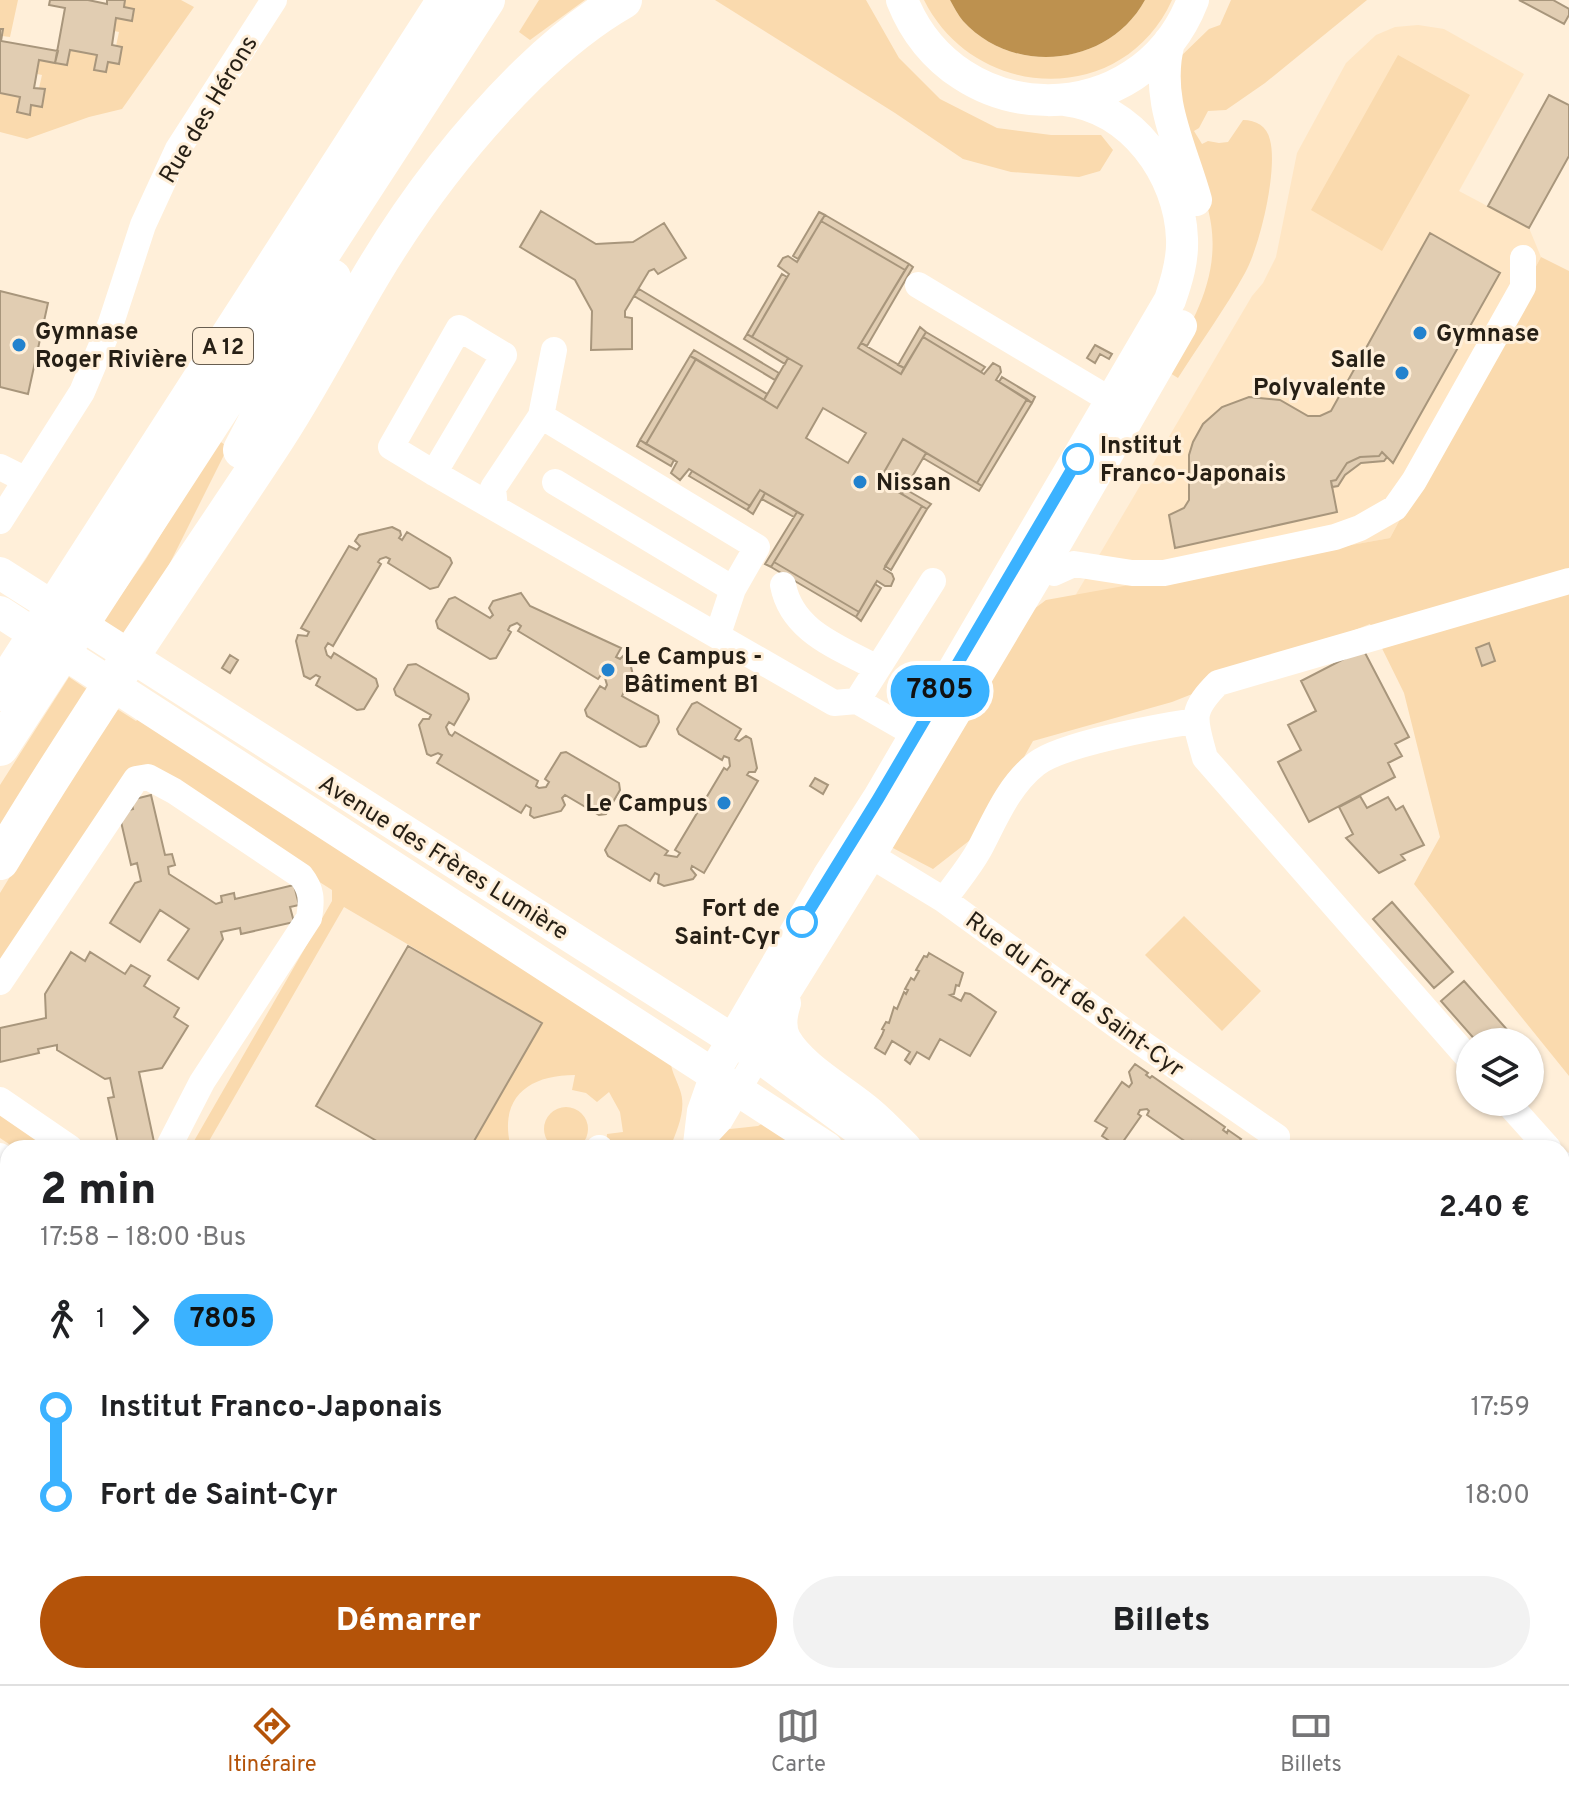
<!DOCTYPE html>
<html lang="fr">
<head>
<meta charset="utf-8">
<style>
	body { margin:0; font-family:Overpass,sans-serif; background:#f2f2f2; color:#202124; height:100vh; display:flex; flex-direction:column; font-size:30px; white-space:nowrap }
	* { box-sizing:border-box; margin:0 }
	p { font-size:26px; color:#757577 }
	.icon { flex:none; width:44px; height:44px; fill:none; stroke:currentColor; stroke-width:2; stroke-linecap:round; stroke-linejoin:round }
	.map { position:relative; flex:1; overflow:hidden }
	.drawer { position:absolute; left:0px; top:1140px; width:1570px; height:544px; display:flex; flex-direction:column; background:#fff; border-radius:24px 24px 0 0; box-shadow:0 2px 6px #0004 }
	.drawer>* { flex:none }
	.badge { padding:0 16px; border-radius:26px; font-size:28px; line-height:52px }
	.controls { position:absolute; left:1456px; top:1028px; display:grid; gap:16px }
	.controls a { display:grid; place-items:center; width:88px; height:88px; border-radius:50%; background:#fff; box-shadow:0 2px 6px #0004; font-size:40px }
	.map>.badge { position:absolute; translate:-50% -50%; box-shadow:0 0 0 4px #fff }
	.legs { display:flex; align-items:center; gap:12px; height:88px; padding:0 40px; font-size:26px }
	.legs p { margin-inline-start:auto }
	.summary { display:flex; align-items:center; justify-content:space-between; height:136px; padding:0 40px }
	h1 { font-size:44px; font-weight:800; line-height:60px }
	.button { display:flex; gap:16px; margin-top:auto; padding:16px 40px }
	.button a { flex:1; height:92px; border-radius:48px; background:#b45309; color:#fff; font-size:32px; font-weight:800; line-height:92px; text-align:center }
	.button a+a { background:#f2f2f2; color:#202124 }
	ul { padding:0 40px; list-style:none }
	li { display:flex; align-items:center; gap:28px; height:88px; font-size:30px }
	li i { display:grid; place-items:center; width:12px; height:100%; margin:0 10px; background:currentColor }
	li i::after { content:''; width:20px; height:20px; margin:-10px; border:6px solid; border-radius:50%; background:#fff }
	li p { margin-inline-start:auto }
	li:first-child i { background:linear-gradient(#0000 50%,currentColor 0) }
	li:last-child i { background:linear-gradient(currentColor 50%,#0000 0) }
	.tab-bar { display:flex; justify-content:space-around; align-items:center; height:112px; border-top:2px solid #e0e0e0; background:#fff; font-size:22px; color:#757577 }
	.tab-bar a { display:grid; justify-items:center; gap:4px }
	.tab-bar .active { color:#b45309 }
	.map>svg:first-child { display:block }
	.built { fill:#ffe6c4 }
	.green { fill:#fadaae }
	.water { fill:#bd914f }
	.building { fill:#e1cdb2; stroke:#a8967c; stroke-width:2; fill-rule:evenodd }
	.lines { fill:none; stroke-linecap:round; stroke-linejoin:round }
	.minor { stroke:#fff; stroke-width:26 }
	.major { stroke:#fff; stroke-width:32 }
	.highway { stroke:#fff; stroke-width:38 }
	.line-1-casing { stroke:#fff; stroke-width:18 }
	.line-1 { stroke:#3bb2ff; stroke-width:12 }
	.poi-dot { fill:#2282ce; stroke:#ffefd9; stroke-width:3 }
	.stop-1-dot { fill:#fff; stroke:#3bb2ff; stroke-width:4 }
	.labels { text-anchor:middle; stroke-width:6; stroke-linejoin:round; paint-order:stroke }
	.shield { fill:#ffefd9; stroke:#675d50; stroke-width:2 }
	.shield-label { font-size:22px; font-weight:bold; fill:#261f15 }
	.street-label { font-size:24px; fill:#261f15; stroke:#ffefd9 }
	.poi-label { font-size:24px; font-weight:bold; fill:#261f15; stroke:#ffefd9; text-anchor:start }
	.stop-label { font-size:24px; font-weight:bold; fill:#261f15; stroke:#ffefd9; text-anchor:start }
</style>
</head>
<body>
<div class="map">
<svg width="1569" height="1684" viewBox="0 0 1569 1684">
	<rect width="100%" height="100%" fill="#ffefd9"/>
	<path class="built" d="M 1418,25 L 1444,29 L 1524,74 L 1459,191 L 1529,228 L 1541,257 L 1390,538 L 1075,596 L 1252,296 L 1263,283 L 1276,257 L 1297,153 L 1346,63 L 1376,35 L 1395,27 Z"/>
	<path class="green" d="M 0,0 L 18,0 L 10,37 L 2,36 L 3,30 L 0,29 Z
		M 125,0 L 181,0 L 194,7 L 122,109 L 89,117 L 27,139 L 0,132 L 0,93 L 20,97 L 17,112 L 29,114 L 31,105 L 42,106 L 45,90 L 39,88 L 42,75 L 37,74 L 39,60 L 70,50 L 97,55 L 95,71 L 106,72 L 108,62 L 119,64 L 122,48 L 116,46 L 119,32 L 114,31 L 116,18 L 134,9 L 124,7 Z
		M 539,0 L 585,0 L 530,40 L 519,32 Z
		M 715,0 L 866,0 L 899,58 L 940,99 L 997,128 L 1051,135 L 1101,135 L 1113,150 L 1100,171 L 1079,177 L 1011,172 L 963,159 L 895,113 Z
		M 924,0 L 950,0 C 954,7 958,15 963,21 C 1014,77 1109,66 1145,0 L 1172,0 C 1123,108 975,102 924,0 Z
		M 1231,0 L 1367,0 L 1265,83 L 1226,110 L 1208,111 L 1199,128 L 1194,131 L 1202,144 L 1208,141 L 1219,143 L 1228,142 L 1243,120 C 1256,120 1267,126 1270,140 C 1278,170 1260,246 1245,273 C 1225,309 1200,343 1178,378 L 1165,370 C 1197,316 1226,267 1206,202 C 1199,180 1186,156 1183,132 C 1180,108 1180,82 1179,58 L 1209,29 L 1220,25 Z
		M 1398,55 L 1470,95 L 1382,251 L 1311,210 Z
		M 1541,257 L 1569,271 L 1569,1076 L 1414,884 L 1440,837 L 1404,693 L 1370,624 L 1172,702 L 1033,741 L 983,830 L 933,869 L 891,847 L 1034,609 L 1046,600 L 1390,538 Z
		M 218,440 L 228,447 L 168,567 L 127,637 L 103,621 L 146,559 Z
		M 69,677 L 91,692 L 0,838 L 0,785 Z
		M 114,707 L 136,721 L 141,716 L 670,1058 C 671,1071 676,1078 680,1090 C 687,1109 677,1130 670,1148 L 606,1148 L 607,1134 L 623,1132 L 620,1112 L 609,1092 L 597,1102 L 586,1093 L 572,1090 L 575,1075 C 528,1075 498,1098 511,1148 L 470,1148 L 542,1023 L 344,907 L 205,1148 L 190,1148 L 332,901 L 332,890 L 143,769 L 0,976 L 0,893 Z
		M 1184,916 L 1261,991 L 1222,1031 L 1145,955 Z
		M544 1129a22 22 0 1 1 44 0a22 22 0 1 1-44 0Z
		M 0,1114 L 49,1148 L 15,1148 L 0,1138 Z
		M 765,1122 L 809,1148 L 711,1148 L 721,1130 L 758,1126 Z
		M 0,1168 L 8,1173 L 8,1285 L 0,1303 L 0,1245 L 7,1235 L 0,1230 Z
		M 1563,1333 L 1569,1334 L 1569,1684 L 1555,1684 L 1549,1676 L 1562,1676 Z
		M 0,1631 L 8,1645 L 8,1676 L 27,1676 L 32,1684 L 0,1684 Z
		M 419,1676 L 484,1676 L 498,1684 L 465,1684 L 456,1679 L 453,1684 L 414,1684 Z
		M 868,1676 L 1219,1676 L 1222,1684 L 878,1684 Z"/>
	<path class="water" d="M 950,0 L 1145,0 C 1109,66 1014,77 963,21 C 958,15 954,7 950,0 Z"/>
	<path class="building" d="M 50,0 L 88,0 L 107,4 L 107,0 L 125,0 L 124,7 L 134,9 L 132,21 L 116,18 L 112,45 L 122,47 L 119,64 L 108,62 L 106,72 L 94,70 L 97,55 L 70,50 L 67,65 L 55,63 L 65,8 L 49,5 Z
		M 1519,0 L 1553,0 L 1569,9 L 1569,15 L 1564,24 Z
		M 0,29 L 3,29 L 1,41 L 58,51 L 55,63 L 39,60 L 34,88 L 45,89 L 42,107 L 31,105 L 30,115 L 17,112 L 20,97 L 0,93 Z
		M 1549,95 L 1569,105 L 1569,156 L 1529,228 L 1488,206 Z
		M 541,211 L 596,244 L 633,242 L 664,223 L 686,258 L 658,274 L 654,269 L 649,271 L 625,311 L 625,317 L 632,318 L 632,349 L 591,350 L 592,311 L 575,280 L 520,247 Z
		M 819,212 L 825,215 L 798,259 L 793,256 Z
		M 825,215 L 909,264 L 905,270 L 821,221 Z
		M 821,221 L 905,270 L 858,348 L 901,374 L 923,337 L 984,374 L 993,363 L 1000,367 L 1001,372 L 996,380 L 1027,399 L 977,483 L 903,439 L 879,481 L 922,506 L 884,569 L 892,574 L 894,579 L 891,586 L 885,586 L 877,581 L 859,612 L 774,562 L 803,515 L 760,490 L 750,506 L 689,469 L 680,480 L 671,473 L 677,462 L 646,444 L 696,359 L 777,408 L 802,366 L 752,337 L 789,274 L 778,266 L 783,258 L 788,256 L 797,262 ZM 823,408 L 866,433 L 848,463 L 806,438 Z
		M 1430,233 L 1500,273 L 1393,463 L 1382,452 L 1379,456 L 1360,457 L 1347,463 L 1336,480 L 1331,481 L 1337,512 L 1175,548 L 1169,515 L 1184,508 L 1189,500 L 1189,455 L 1193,442 L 1203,424 L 1222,407 L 1249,397 L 1280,400 L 1308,416 L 1320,416 L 1331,411 Z
		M 909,264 L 913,267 L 867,346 L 861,343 Z
		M 782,274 L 787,277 L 752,337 L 747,334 Z
		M 639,289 L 779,373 L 775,380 L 634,296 Z
		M 0,291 L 48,303 L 28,394 L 0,387 Z
		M 920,327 L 926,332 L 904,368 L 898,365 Z
		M 926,332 L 985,367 L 981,372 L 923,337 Z
		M 747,334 L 788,358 L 785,364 L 744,339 Z
		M 861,343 L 904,368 L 901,374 L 858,348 Z
		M 1095,345 L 1112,354 L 1109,359 L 1100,354 L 1095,363 L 1087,358 Z
		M 694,350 L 767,394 L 764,400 L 690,356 Z
		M 690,356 L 696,359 L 646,444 L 640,440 Z
		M 788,358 L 802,366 L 777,408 L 764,400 Z
		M 1002,377 L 1035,397 L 1032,403 L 999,382 Z
		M 1027,399 L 1032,403 L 982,486 L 977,483 Z
		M 903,439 L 926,453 L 902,494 L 879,481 Z
		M 640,440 L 674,460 L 671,466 L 637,446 Z
		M 1382,452 L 1387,457 L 1384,461 L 1361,463 L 1345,475 L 1338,486 L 1332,487 L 1331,481 L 1336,480 L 1347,463 L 1360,457 L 1379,456 Z
		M 926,453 L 982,486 L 979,491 L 923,458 Z
		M 692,471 L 750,506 L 747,510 L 689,476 Z
		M 905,489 L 931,504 L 927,509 L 902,494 Z
		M 760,490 L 765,493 L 753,514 L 747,510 Z
		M 765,493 L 797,512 L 794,517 L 762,499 Z
		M 922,506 L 927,509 L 891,570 L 885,566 Z
		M 797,512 L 803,515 L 771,567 L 765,564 Z
		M 392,527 L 400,531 L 401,535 L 399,538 L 402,540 L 407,532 L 450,558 L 452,563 L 438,587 L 430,589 L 388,563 L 390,559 L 386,557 L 380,559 L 378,562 L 381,564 L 333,646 L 328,643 L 325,648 L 327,655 L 331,658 L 334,653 L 376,679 L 378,686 L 364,709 L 357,710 L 316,685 L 320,677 L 316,675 L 310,679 L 304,676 L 296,641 L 298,635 L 307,636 L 309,632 L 301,628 L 349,546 L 357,550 L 360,546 L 355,541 L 359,535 Z
		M 774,562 L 859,612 L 856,617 L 771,567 Z
		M 875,584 L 881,588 L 861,621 L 856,617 Z
		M 521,593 L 530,606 L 621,648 L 616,657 L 620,659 L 624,655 L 629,658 L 635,684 L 630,691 L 627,694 L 624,692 L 622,696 L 658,716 L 659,722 L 646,746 L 640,747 L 587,716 L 585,710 L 600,686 L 605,689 L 607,685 L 605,678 L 601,675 L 598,679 L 518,631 L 521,626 L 517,623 L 510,626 L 508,630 L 511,632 L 496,658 L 490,659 L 438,628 L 436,621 L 449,599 L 455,597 L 490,618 L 493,615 L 489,608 L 493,601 Z
		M 1489,643 L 1495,661 L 1482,666 L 1476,648 Z
		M 1363,649 L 1409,737 L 1395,744 L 1402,756 L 1388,763 L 1395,777 L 1309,822 L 1278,762 L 1301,750 L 1288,725 L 1316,711 L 1301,681 Z
		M 230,655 L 238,660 L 230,673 L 222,668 Z
		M 416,664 L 468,694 L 469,699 L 454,725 L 449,722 L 446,727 L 449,734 L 452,736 L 455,732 L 538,781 L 536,786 L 539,788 L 546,787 L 549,782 L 545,779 L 561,753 L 566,752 L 619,783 L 620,790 L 606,814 L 599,815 L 565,795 L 562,798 L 565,805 L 561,811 L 534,818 L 530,815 L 531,808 L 526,805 L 521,813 L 437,763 L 442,755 L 438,753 L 431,756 L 427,754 L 419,725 L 423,719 L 429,719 L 431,715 L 396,695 L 394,689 L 408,665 Z
		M 697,702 L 741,729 L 735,739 L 739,741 L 746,736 L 751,739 L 757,768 L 755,772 L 749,772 L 747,775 L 758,781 L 704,873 L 692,866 L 691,869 L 696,875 L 693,879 L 664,886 L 658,883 L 659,875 L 655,873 L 650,881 L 608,856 L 605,850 L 619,826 L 626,825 L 668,851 L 665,855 L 677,857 L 680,853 L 675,850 L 724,768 L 727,770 L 730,766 L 729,758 L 724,756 L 722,760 L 679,734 L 677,729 L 692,704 Z
		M 815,778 L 828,785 L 823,794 L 810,786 Z
		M 151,795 L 165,855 L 172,854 L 175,865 L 168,867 L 169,874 L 216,904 L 222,902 L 221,896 L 234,893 L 235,899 L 294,885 L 299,905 L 290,907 L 294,922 L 241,934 L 240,928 L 221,932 L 223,939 L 198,979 L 168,960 L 189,929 L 160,910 L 140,942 L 110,923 L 135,883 L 141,881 L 137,863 L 131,865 L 119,813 L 133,809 L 131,800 Z
		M 1360,796 L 1367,808 L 1388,797 L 1396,810 L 1403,806 L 1424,845 L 1401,855 L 1405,860 L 1379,873 L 1346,838 L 1353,834 L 1339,807 Z
		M 1392,902 L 1453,972 L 1434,988 L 1373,919 Z
		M 408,946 L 542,1023 L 470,1148 L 389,1148 L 316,1106 Z
		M 71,952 L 85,961 L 90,952 L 125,974 L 131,965 L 150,976 L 144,986 L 179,1008 L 174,1017 L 188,1026 L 162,1068 L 139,1072 L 154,1142 L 140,1145 L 140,1148 L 119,1148 L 108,1098 L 114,1097 L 110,1078 L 105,1079 L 57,1050 L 57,1045 L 38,1049 L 39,1053 L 0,1062 L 0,1028 L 46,1018 L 45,994 Z
		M 929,953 L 963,973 L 959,986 L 956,985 L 954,994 L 950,995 L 961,1001 L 965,993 L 970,994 L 996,1012 L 970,1056 L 940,1039 L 929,1059 L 917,1052 L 910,1064 L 905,1060 L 910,1052 L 892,1041 L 885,1054 L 875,1048 L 882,1035 L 884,1030 L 882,1029 L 886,1022 L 889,1023 L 894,1007 L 897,1009 L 904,992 L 906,994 L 908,990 L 905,989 L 911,978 L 914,980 L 919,971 L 916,970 L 924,956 L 927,957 Z
		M 1464,981 L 1518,1042 L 1477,1042 L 1441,1001 Z
		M 1135,1064 L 1148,1073 L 1146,1075 L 1150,1078 L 1152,1076 L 1225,1127 L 1223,1130 L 1227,1133 L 1228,1130 L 1241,1139 L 1235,1147 L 1196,1148 L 1195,1143 L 1192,1141 L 1189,1144 L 1147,1115 L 1149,1111 L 1147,1109 L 1140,1110 L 1138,1114 L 1141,1116 L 1122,1143 L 1114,1144 L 1102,1136 L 1107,1128 L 1095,1121 L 1122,1082 L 1129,1087 L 1132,1083 L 1129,1072 Z
		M 8,1285 L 8,1370 L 0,1367 L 0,1303 Z
		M 292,1676 L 339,1676 L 336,1684 L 289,1684 Z
		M 525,1676 L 686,1676 L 688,1683 L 707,1679 L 708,1684 L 528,1684 Z
		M 1339,1676 L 1457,1676 L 1461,1684 L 1333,1684 Z"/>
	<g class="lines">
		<path class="minor" d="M 918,285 L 1112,401
			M 541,416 L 757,547 L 733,589 L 718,634
			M 0,467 L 26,480
			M 434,473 L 504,355 L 459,328 L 391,447 L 434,473 L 834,703 L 857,701
			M 555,482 L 733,589
			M 495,508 L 493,488 L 541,416 L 554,350
			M 0,521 L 82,392 L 111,323 L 143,225 L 178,149 L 274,0
			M 1026,562 L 1054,573 L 1074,564 L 1132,573 L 1164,573 L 1335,537 L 1360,528 L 1395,508 L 1414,481 L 1523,287 L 1523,258
			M 783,585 C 792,632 839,647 877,668
			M 932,744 L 857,701 L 933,581
			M 870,855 L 944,900 L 1123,1030 L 1277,1137 L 1276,1148
			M 944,900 C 955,884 969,868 979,850 C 995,820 1008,786 1036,764 C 1061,744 1161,726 1195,721
			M 0,982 L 136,779 L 148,777 L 174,791 L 301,876 C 312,890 312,900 309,918 L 202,1082 L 168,1148
			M 1470,1060 L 1205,758 C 1195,720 1188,713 1218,683 L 1569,581
			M 0,1100 L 70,1148
			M 1507,1102 L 1548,1148
			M 696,1144 L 700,1111 L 713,1074
			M 599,1148 L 600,1148
			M 694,1148 L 720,1120 L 758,1056
			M 0,1156 L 8,1161
			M 1562,1164 L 1569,1172
			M 1562,1296 L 1569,1295
			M 1504,1684 L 1504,1676"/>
		<path class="major" d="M 902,0 C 955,133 1141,134 1193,0
			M 1169,42 C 1154,99 1181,146 1196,200
			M 0,573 L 758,1056 L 883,1148
			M 0,612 L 827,1148
			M 785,1003 C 781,1015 779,1027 785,1039 C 802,1069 845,1091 870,1113 C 883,1124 894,1136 906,1148
			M 758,1056 L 773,1011 L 870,855 L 1057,541 L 1181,326
			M 713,1074 L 828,877 L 878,799 L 1170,300 C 1177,280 1183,260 1182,239 C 1180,174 1131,107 1065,100
			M 1227,1676 L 1230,1684
			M 1257,1676 L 1260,1684"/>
		<path class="highway" d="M 242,450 L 332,278
			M 0,692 L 446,0
			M 0,747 L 486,0
			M 0,861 C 85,719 180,584 271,446 C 308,391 338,331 372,274 C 415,202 468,133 528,74 C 557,46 588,20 623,0"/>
	</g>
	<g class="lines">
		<defs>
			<path id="line-1" d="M 802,922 L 878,799 L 1078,459"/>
		</defs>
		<use href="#line-1" class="line-1-casing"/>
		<use href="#line-1" class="line-1"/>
	</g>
	<g class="poi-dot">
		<circle cx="1420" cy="333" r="8"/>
		<circle cx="19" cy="345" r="8"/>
		<circle cx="1402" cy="373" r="8"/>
		<circle cx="860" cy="482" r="8"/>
		<circle cx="608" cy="670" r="8"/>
		<circle cx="724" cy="803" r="8"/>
	</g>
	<g class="stop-1-dot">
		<circle cx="1078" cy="459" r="14"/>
		<circle cx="802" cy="922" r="14"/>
	</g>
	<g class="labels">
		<rect class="shield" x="193" y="328" width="60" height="36" rx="6"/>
		<g class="shield-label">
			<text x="223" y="354">A 12</text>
		</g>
		<g class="street-label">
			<text transform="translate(208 109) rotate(-59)" y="8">Rue des Hérons</text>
			<text transform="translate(444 857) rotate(32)" y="8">Avenue des Frères Lumière</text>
			<text transform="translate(1075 994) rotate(36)" y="8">Rue du Fort de Saint-Cyr</text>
		</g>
		<g class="poi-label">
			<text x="35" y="339">Gymnase<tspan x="35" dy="28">Roger Rivière</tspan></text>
			<text x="1436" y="341">Gymnase</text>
			<text x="1386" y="367" text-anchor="end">Salle<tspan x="1386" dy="28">Polyvalente</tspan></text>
			<text x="876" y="490">Nissan</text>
			<text x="624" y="664">Le Campus -<tspan x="624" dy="28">Bâtiment B1</tspan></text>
			<text x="708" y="811" text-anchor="end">Le Campus</text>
		</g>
		<g class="stop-label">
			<text x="1100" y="453">Institut<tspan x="1100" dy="28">Franco-Japonais</tspan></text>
			<text x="780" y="916" text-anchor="end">Fort de<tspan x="780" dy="28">Saint-Cyr</tspan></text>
		</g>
	</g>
</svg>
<div class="controls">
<a><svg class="icon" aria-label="layers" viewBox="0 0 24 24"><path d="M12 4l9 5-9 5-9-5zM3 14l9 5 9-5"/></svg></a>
</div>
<b class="badge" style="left:940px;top:691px;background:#3bb2ff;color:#111">7805</b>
<section class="drawer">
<div class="summary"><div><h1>2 min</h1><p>17:58 – 18:00 · Bus</p></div><b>2.40 €</b></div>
<div class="legs"><svg class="icon" aria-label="walk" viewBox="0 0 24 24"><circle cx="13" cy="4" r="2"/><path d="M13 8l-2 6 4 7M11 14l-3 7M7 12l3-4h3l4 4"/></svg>1<svg class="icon" aria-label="forward" viewBox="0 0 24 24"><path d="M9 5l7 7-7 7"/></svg><b class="badge" style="background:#3bb2ff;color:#111">7805</b></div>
<ul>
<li><i style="color:#3bb2ff"></i><b>Institut Franco-Japonais</b><p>17:59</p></li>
<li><i style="color:#3bb2ff"></i><b>Fort de Saint-Cyr</b><p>18:00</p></li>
</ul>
<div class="button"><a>Démarrer</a><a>Billets</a></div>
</section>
</div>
<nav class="tab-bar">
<a class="active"><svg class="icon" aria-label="directions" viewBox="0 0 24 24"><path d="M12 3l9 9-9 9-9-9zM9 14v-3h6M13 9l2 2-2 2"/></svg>Itinéraire</a>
<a><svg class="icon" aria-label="map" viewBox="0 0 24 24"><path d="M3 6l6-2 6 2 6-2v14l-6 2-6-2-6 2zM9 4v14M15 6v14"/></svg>Carte</a>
<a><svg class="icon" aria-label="tickets" viewBox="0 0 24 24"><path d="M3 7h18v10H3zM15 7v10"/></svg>Billets</a>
</nav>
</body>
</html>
